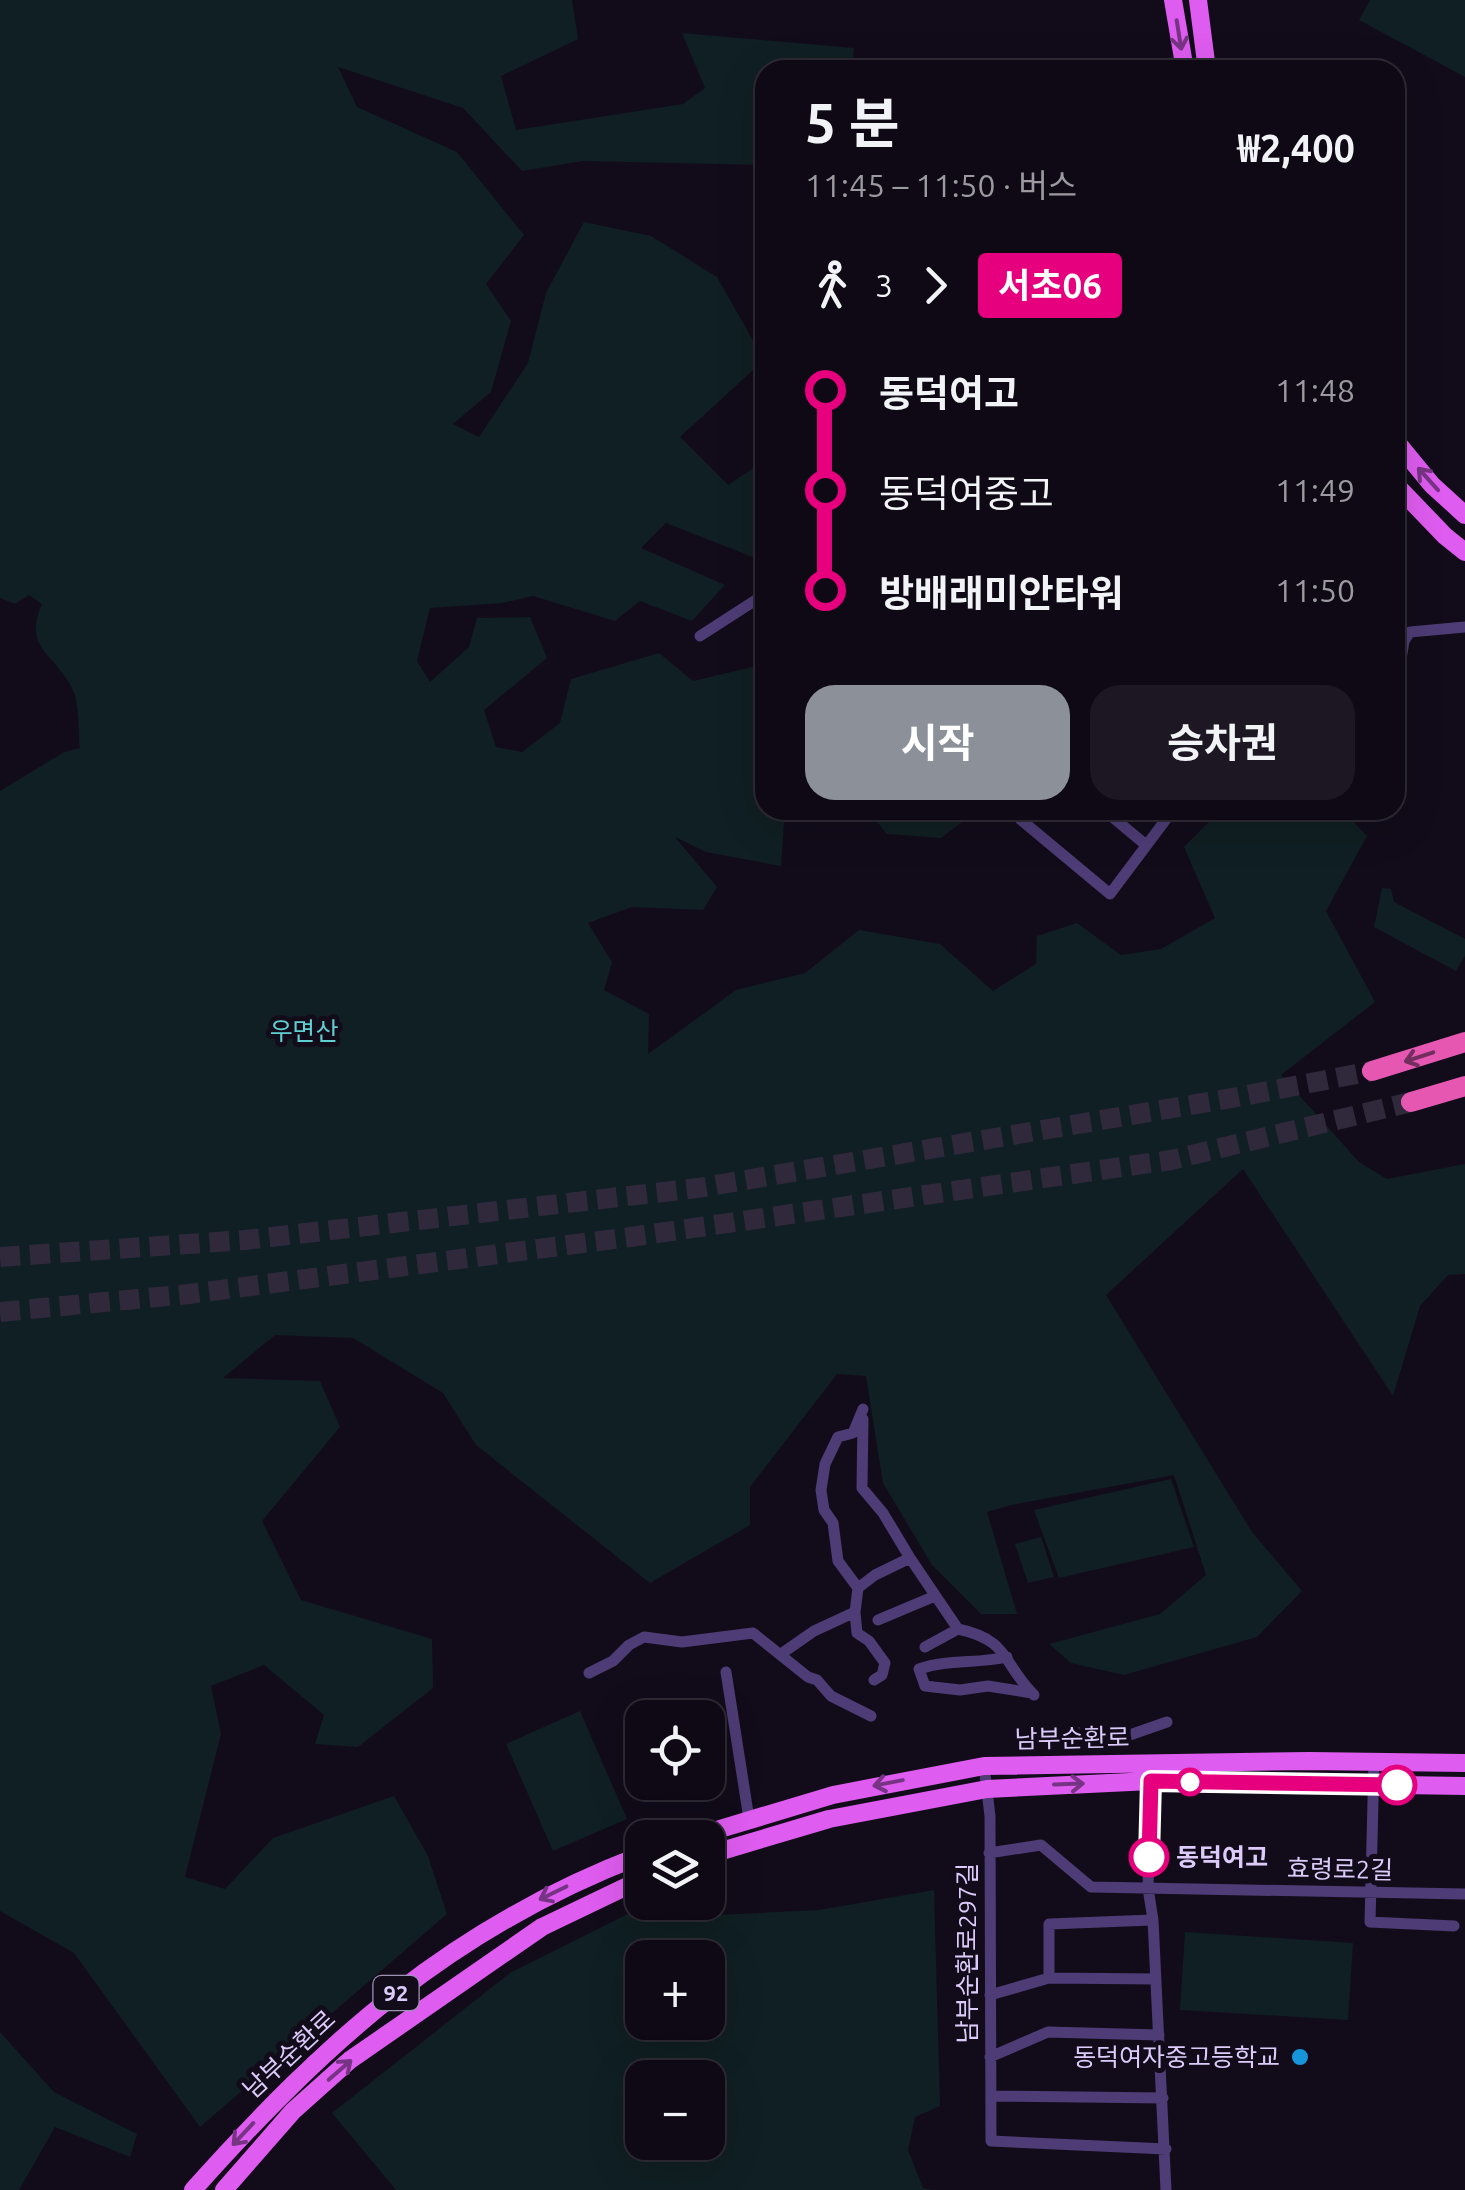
<!DOCTYPE html>
<html lang="ko">
<head>
<meta charset="utf-8">
<style>
	body { margin:0; font-family:Ubuntu,"Noto Sans KR",sans-serif; background:#1c1722; color:#f1f3f6; height:100vh; display:flex; flex-direction:column; font-size:38px; white-space:nowrap }
	* { box-sizing:border-box; margin:0 }
	p { font-size:32px; color:#9b9aa0 }
	.icon { flex:none; width:55px; height:55px; fill:none; stroke:currentColor; stroke-width:2; stroke-linecap:round; stroke-linejoin:round }
	.map { position:relative; flex:1; overflow:hidden }
	.drawer { position:absolute; left:755px; top:60px; width:650px; height:760px; display:flex; flex-direction:column; background:#0e0914; border-radius:30px; box-shadow:0 10px 40px #0002,0 0 0 2px #2e2a34 }
	.drawer>* { flex:none }
	.badge { padding:0 20px; border-radius:8px; font-size:35px; line-height:65px }
	.tools { position:absolute; left:625px; top:1700px; display:grid; gap:20px }
	.tools a { display:grid; place-items:center; width:100px; height:100px; border-radius:20px; background:#0e0914; box-shadow:0 10px 40px #0002,0 0 0 2px #2e2a34; font-size:50px }
	.map>.badge { position:absolute; translate:-50% -50%; box-shadow:0 0 0 5px #fff }
	.legs { display:flex; align-items:center; gap:15px; height:110px; padding:0 50px; font-size:32px }
	.legs p { margin-inline-start:auto }
	.summary { display:flex; align-items:center; justify-content:space-between; height:170px; padding:0 50px }
	h1 { font-size:55px; font-weight:700; line-height:75px }
	.button { display:flex; gap:20px; margin-top:auto; padding:20px 50px }
	.button a { flex:1; height:115px; border-radius:30px; background:#8c9099; color:#fff; font-size:40px; font-weight:700; line-height:115px; text-align:center }
	.button a+a { background:#1c1722; color:#f1f3f6 }
	ul { padding:0 50px; list-style:none }
	li { display:flex; align-items:center; gap:35px; height:100px; font-size:38px }
	li i { display:grid; place-items:center; width:15px; height:100%; margin:0 12px; background:currentColor }
	li i::after { content:''; width:25px; height:25px; margin:-12px; border:8px solid; border-radius:50%; background:#0e0914 }
	li p { margin-inline-start:auto }
	li:first-child i { background:linear-gradient(#0000 50%,currentColor 0) }
	li:last-child i { background:linear-gradient(currentColor 50%,#0000 0) }
	.map>svg:first-child { display:block }
	.green { fill:#101f23; fill-rule:evenodd }
	.lines { fill:none; stroke-linecap:round; stroke-linejoin:round }
	.trunk-tunnel { stroke:#30293c; stroke-width:20; stroke-dasharray:20 10; stroke-linecap:butt }
	.minor { stroke:#4d3c75; stroke-width:11 }
	.primary { stroke:#de5cef; stroke-width:18 }
	.trunk { stroke:#e657b2; stroke-width:20 }
	.oneway { stroke:#783484 }
	.oneway2 { stroke:#712e5e }
	.line-1-casing { stroke:#fff; stroke-width:22 }
	.line-1 { stroke:#e6007e; stroke-width:15 }
	.stop-1-dot { fill:#fff; stroke:#e6007e; stroke-width:5 }
	.poi-dot { fill:#1695db; stroke:#120c1a; stroke-width:4 }
	.labels { text-anchor:middle; stroke-width:10; stroke-linejoin:round; paint-order:stroke }
	.shield { fill:#120c1a; stroke:#9f92b7; stroke-width:2.5 }
	.shield-label { font-size:22px; font-weight:bold; fill:#dccbfa }
	.park-label { font-size:25px; fill:#5fd0d1; stroke:#120c1a }
	.street-label { font-size:25px; fill:#dccbfa; stroke:#120c1a }
	.stop-label { font-size:25px; font-weight:bold; fill:#dccbfa; stroke:#120c1a; text-anchor:start }
	.poi-label { font-size:25px; fill:#dccbfa; stroke:#120c1a; text-anchor:end }
</style>
</head>
<body>
<div class="map">
<svg width="1465" height="2190" viewBox="0 0 1465 2190">
	<rect width="100%" height="100%" fill="#120c1a"/>
	<path class="green" d="M 0,0 L 572,0 L 578,39 L 501,76 L 516,130 L 683,104 L 705,88 L 682,33 L 854,48 L 852,70 L 765,70 L 765,165 L 583,161 L 522,171 L 463,108 L 338,67 L 357,107 L 457,152 L 524,235 L 486,284 L 511,321 L 491,392 L 453,424 L 479,437 L 528,363 L 546,293 L 584,222 L 651,236 L 717,277 L 764,360 L 680,437 L 728,485 L 765,460 L 765,562 L 666,523 L 641,548 L 725,585 L 692,621 L 640,601 L 615,621 L 533,596 L 502,603 L 430,608 L 417,661 L 430,682 L 469,647 L 477,618 L 530,617 L 547,658 L 484,710 L 496,747 L 522,752 L 560,723 L 571,679 L 659,653 L 693,681 L 765,664 L 765,810 L 785,810 L 781,866 L 706,852 L 675,837 L 717,887 L 703,910 L 632,907 L 588,923 L 612,962 L 604,990 L 649,1014 L 648,1054 L 736,990 L 805,973 L 859,930 L 940,944 L 993,991 L 1036,964 L 1037,936 L 1077,923 L 1121,955 L 1161,949 L 1215,918 L 1184,847 L 1221,810 L 1342,810 L 1367,836 L 1326,911 L 1375,1002 L 1281,1075 L 1359,1162 L 1387,1179 L 1465,1164 L 1465,1274 L 1448,1275 L 1420,1306 L 1393,1396 L 1243,1169 L 1106,1295 L 1252,1532 L 1302,1591 L 1257,1637 L 1124,1675 L 1071,1663 L 1049,1644 L 1160,1614 L 1206,1575 L 1174,1475 L 1011,1505 L 987,1512 L 1017,1614 L 981,1614 L 932,1565 L 883,1483 L 866,1376 L 837,1374 L 750,1487 L 750,1525 L 650,1583 L 476,1445 L 443,1393 L 353,1338 L 275,1335 L 223,1378 L 320,1381 L 340,1427 L 262,1521 L 301,1600 L 432,1639 L 433,1688 L 358,1747 L 315,1744 L 324,1715 L 264,1665 L 211,1686 L 221,1734 L 185,1877 L 225,1889 L 273,1838 L 394,1796 L 428,1856 L 447,1914 L 200,2127 L 74,1953 L 0,1911 L 0,791 L 64,752 L 80,748 C 78,729 80,702 71,686 C 52,652 23,647 42,604 L 29,595 L 15,604 L 0,598 Z
		M 1370,0 L 1465,0 L 1465,77 L 1359,20 Z
		M 867,810 L 978,810 L 941,838 L 887,834 Z
		M 1382,888 L 1391,889 L 1394,902 L 1465,939 L 1465,956 L 1456,971 L 1374,927 Z
		M 1171,1479 L 1194,1547 L 1059,1578 L 1034,1510 Z
		M 1041,1537 L 1054,1577 L 1028,1583 L 1015,1544 Z
		M 580,1711 L 627,1819 L 553,1851 L 506,1744 Z
		M 934,1890 L 940,2106 L 915,2117 L 908,2150 L 923,2188 L 933,2190 L 396,2190 L 332,2113 L 510,1973 L 646,1905 L 696,1916 L 819,1910 ZM 642,1958 L 708,1958 L 708,2022 L 642,2022 ZM 642,2078 L 708,2078 L 708,2142 L 642,2142 Z
		M 1185,1932 L 1353,1943 L 1348,2020 L 1180,2010 Z
		M 0,2032 L 54,2092 L 137,2134 L 130,2157 L 55,2127 L 19,2190 L 0,2190 Z"/>
	<g class="lines">
		<path class="trunk-tunnel" d="M 0,1257 L 245,1240 L 698,1188 L 1238,1097 L 1372,1071
			M 0,1312 L 189,1294 L 630,1237 L 1171,1160 L 1411,1102"/>
		<path class="minor" d="M 1395,621 L 1400,617
			M 700,636 L 765,594
			M 1395,695 L 1404,641 L 1410,632 L 1465,627
			M 1026,810 L 1020,819 L 1110,894 L 1173,810
			M 1104,810 L 1146,845
			M 863,1419 L 862,1488 L 883,1513 L 910,1558
			M 858,1588 L 838,1561 L 833,1523 L 824,1510 L 821,1490 L 825,1464 L 838,1437 L 853,1433 L 863,1409
			M 855,1612 L 857,1633 L 869,1641 L 885,1663 L 882,1675 L 874,1680
			M 878,1620 L 935,1596
			M 958,1629 C 1010,1640 1002,1663 1034,1695
			M 781,1654 L 814,1631 L 855,1612 L 858,1588 L 875,1575 L 910,1558 L 958,1629 L 925,1647
			M 1007,1657 C 977,1664 948,1659 919,1669 L 925,1686 L 960,1690 L 988,1686 L 1032,1693
			M 726,1672 L 749,1819
			M 589,1673 L 613,1661 L 629,1645 L 644,1637 L 682,1642 L 753,1633 L 808,1677 L 817,1680 L 831,1696 L 871,1716
			M 1050,1742 L 1079,1733 L 1124,1737 L 1167,1722
			M 1374,1761 L 1370,1922 L 1454,1926
			M 984,1766 L 990,1816 L 991,2141 L 1166,2149
			M 1151,1781 L 1148,1888 L 1153,1920 L 1166,2190
			M 989,1853 L 1041,1845 L 1091,1887 L 1465,1894
			M 1049,1978 L 1049,1924 L 1153,1920
			M 990,1995 L 1049,1978 L 1156,1979
			M 990,2057 L 1048,2032 L 1159,2035
			M 991,2096 L 1163,2098"/>
		<path class="primary" d="M 1173,0 L 1185,70
			M 1198,0 L 1207,70
			M 1395,440 L 1432,485 L 1465,515
			M 1395,484 L 1445,536 L 1465,552
			M 690,1838 L 833,1795 L 984,1766 L 1309,1761 L 1465,1763
			M 708,1855 L 829,1819 L 987,1789 L 1151,1781 L 1465,1786
			M 193,2190 C 327,2040 452,1927 642,1855
			M 224,2190 L 293,2111 L 350,2060 L 542,1927 L 642,1879"/>
		<path class="trunk" d="M 1372,1071 L 1465,1042
			M 1411,1102 L 1465,1086"/>
	</g>
	<defs><path id="oneway-shaft" d="M-6 0H5M1.5-3L5.5 0L1.5 3" fill="none" stroke-width="1.6" stroke-linecap="round" stroke-linejoin="round" transform="scale(2.5)"/></defs>
	<g class="oneway">
		<use href="#oneway-shaft" transform="translate(1179 35) rotate(81)"/>
		<use href="#oneway-shaft" transform="translate(1428 479) rotate(-132)"/>
		<use href="#oneway-shaft" transform="translate(888 1783) rotate(169)"/>
		<use href="#oneway-shaft" transform="translate(1069 1784) rotate(-2)"/>
		<use href="#oneway-shaft" transform="translate(553 1893) rotate(154)"/>
		<use href="#oneway-shaft" transform="translate(340 2070) rotate(-41)"/>
		<use href="#oneway-shaft" transform="translate(243 2134) rotate(133)"/>
	</g>
	<use class="oneway2" href="#oneway-shaft" transform="translate(1419 1057) rotate(162)"/>
	<g class="lines">
		<defs>
			<path id="line-1" d="M 1149,1857 L 1151,1781 L 1397,1785"/>
		</defs>
		<use href="#line-1" class="line-1-casing"/>
		<use href="#line-1" class="line-1"/>
	</g>
	<g class="stop-1-dot">
		<circle cx="1190" cy="1782" r="12"/>
		<circle cx="1397" cy="1785" r="18"/>
		<circle cx="1149" cy="1857" r="18"/>
	</g>
	<circle class="poi-dot" cx="1300" cy="2057" r="10"/>
	<g class="labels">
		<rect class="shield" x="373.5" y="1976" width="45" height="34" rx="8"/>
		<g class="shield-label">
			<text x="396" y="2001">92</text>
		</g>
		<g class="park-label">
			<text x="304" y="1040">우면산</text>
		</g>
		<g class="street-label">
			<text transform="translate(1072 1738) rotate(-1)" y="9">남부순환로</text>
			<text transform="translate(1340 1869) rotate(1)" y="9">효령로2길</text>
			<text transform="translate(967 1953) rotate(-90)" y="9">남부순환로297길</text>
			<text transform="translate(289 2054) rotate(-43)" y="9">남부순환로</text>
		</g>
		<g class="stop-label">
			<text x="1176" y="1866">동덕여고</text>
		</g>
		<g class="poi-label">
			<text x="1280" y="2066">동덕여자중고등학교</text>
		</g>
	</g>
</svg>
<div class="tools">
<a><svg class="icon" aria-label="locate" viewBox="0 0 24 24"><circle cx="12" cy="12" r="6"/><path d="M12 2v4M12 18v4M2 12h4M18 12h4"/></svg></a>
<a><svg class="icon" aria-label="layers" viewBox="0 0 24 24"><path d="M12 4l9 5-9 5-9-5zM3 14l9 5 9-5"/></svg></a>
<a>+</a>
<a>−</a>
</div>
<section class="drawer">
<div class="summary"><div><h1>5 분</h1><p>11:45 – 11:50 · 버스</p></div><b>₩2,400</b></div>
<div class="legs"><svg class="icon" aria-label="walk" viewBox="0 0 24 24"><circle cx="13" cy="4" r="2"/><path d="M13 8l-2 6 4 7M11 14l-3 7M7 12l3-4h3l4 4"/></svg>3<svg class="icon" aria-label="forward" viewBox="0 0 24 24"><path d="M9 5l7 7-7 7"/></svg><b class="badge" style="background:#e6007e;color:#fff">서초06</b></div>
<ul>
<li><i style="color:#e6007e"></i><b>동덕여고</b><p>11:48</p></li>
<li><i style="color:#e6007e"></i><span>동덕여중고</span><p>11:49</p></li>
<li><i style="color:#e6007e"></i><b>방배래미안타워</b><p>11:50</p></li>
</ul>
<div class="button"><a>시작</a><a>승차권</a></div>
</section>
</div>
</body>
</html>
